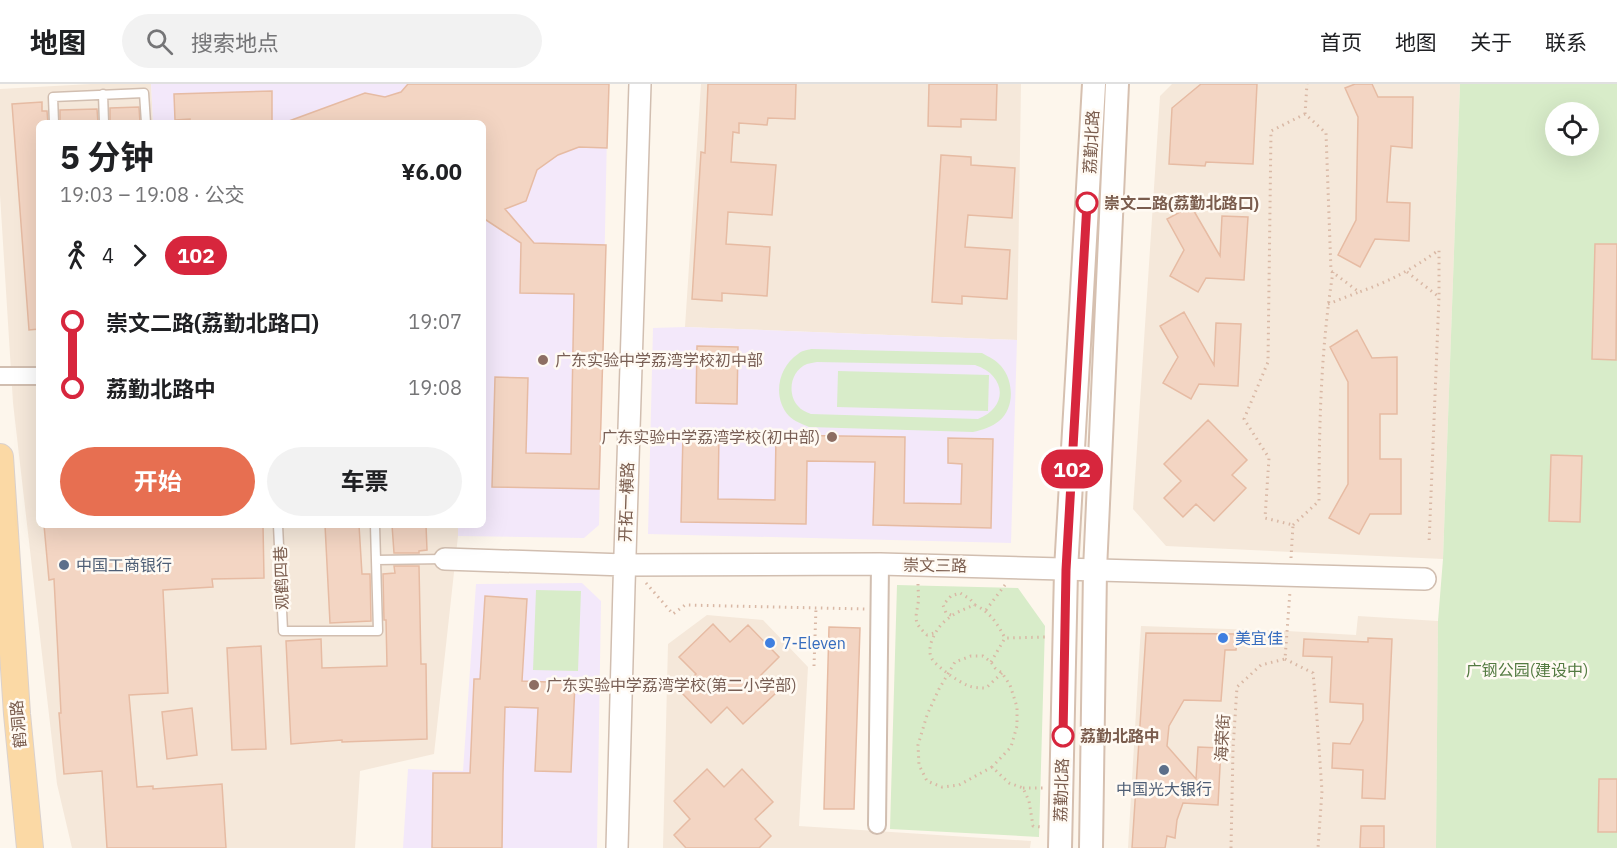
<!DOCTYPE html>
<html lang="zh">
<head>
<meta charset="utf-8">
<style>
	body { margin:0; font-family:"IBM Plex Sans","Noto Sans SC",sans-serif; background:#f2f2f2; color:#202124; height:100vh; display:flex; flex-direction:column; font-size:22px; white-space:nowrap }
	* { box-sizing:border-box; margin:0 }
	p { font-size:20px; color:#757577 }
	.icon { flex:none; width:33px; height:33px; fill:none; stroke:currentColor; stroke-width:2; stroke-linecap:round; stroke-linejoin:round }
	.map { position:relative; flex:1; overflow:hidden }
	.panel { position:absolute; left:36px; top:36px; width:450px; height:408px; display:flex; flex-direction:column; background:#fff; border-radius:9px; box-shadow:0 6px 24px #0002 }
	.panel>* { flex:none }
	.badge { padding:0 12px; border-radius:20px; font-size:21px; line-height:39px }
	.buttons { position:absolute; left:1545px; top:18px; display:grid; gap:12px }
	.buttons a { display:grid; place-items:center; width:54px; height:54px; border-radius:50%; background:#fff; box-shadow:0 6px 24px #0002; font-size:30px }
	.map>.badge { position:absolute; translate:-50% -50%; box-shadow:0 0 0 3px #fff }
	.legs { display:flex; align-items:center; gap:9px; height:66px; padding:0 24px; font-size:20px }
	.legs p { margin-inline-start:auto }
	.headline { display:flex; align-items:center; justify-content:space-between; height:102px; padding:0 24px }
	h1 { font-size:33px; font-weight:700; line-height:45px }
	.cta { display:flex; gap:12px; margin-top:auto; padding:12px 24px }
	.cta a { flex:1; height:69px; border-radius:36px; background:#e76f51; color:#fff; font-size:24px; font-weight:700; line-height:69px; text-align:center }
	.cta a+a { background:#f2f2f2; color:#202124 }
	ul { padding:0 24px; list-style:none }
	li { display:flex; align-items:center; gap:21px; height:66px; font-size:22px }
	li i { display:grid; place-items:center; width:9px; height:100%; margin:0 8px; background:currentColor }
	li i::after { content:''; width:15px; height:15px; margin:-8px; border:4px solid; border-radius:50%; background:#fff }
	li p { margin-inline-start:auto }
	li:first-child i { background:linear-gradient(#0000 50%,currentColor 0) }
	li:last-child i { background:linear-gradient(currentColor 50%,#0000 0) }
	header { display:flex; align-items:center; gap:36px; box-sizing:border-box; height:84px; padding:0 30px; background:#fff; border-bottom:2px solid #e0e0e0 }
	header strong { font-size:28px }
	nav { display:flex; gap:33px; margin-inline-start:auto; font-size:21px }
	.search { width:420px; height:54px; background:#f2f2f2; display:flex; align-items:center; gap:15px; box-sizing:border-box; padding:0 21px; border-radius:33px; color:#757577; font-size:22px }
	.map>svg:first-child { display:block }
	.residential { fill:#f5e8da }
	.education { fill:#f3e8fa }
	.green { fill:#d8ecc9; fill-rule:evenodd }
	.building { fill:#f3d5c3; stroke:#e6bba3; stroke-width:1.5 }
	.lines { fill:none; stroke-linecap:round; stroke-linejoin:round }
	.service-casing { stroke:#d1beb0; stroke-width:11 }
	.minor-casing { stroke:#d1beb0; stroke-width:20 }
	.tertiary-casing { stroke:#d1beb0; stroke-width:24 }
	.secondary-casing { stroke:#d6c0b0; stroke-width:26 }
	.primary-casing { stroke:#dad1cd; stroke-width:28 }
	.path { stroke:#d9b8a5; stroke-width:3; stroke-dasharray:1.5 4.5; stroke-linecap:butt }
	.service { stroke:#fff; stroke-width:8 }
	.minor { stroke:#fff; stroke-width:16 }
	.tertiary { stroke:#fff; stroke-width:21 }
	.secondary { stroke:#fff; stroke-width:22 }
	.primary { stroke:#fbd9a5; stroke-width:26 }
	.line-1-casing { stroke:#fff; stroke-width:14 }
	.line-1 { stroke:#d7263d; stroke-width:9 }
	.stop-1-dot { fill:#fff; stroke:#d7263d; stroke-width:3 }
	.education-dot { fill:#8d6e63; stroke:#fffaf3; stroke-width:2 }
	.service-dot { fill:#5c6f8a; stroke:#fffaf3; stroke-width:2 }
	.shop-dot { fill:#3f7fe0; stroke:#fffaf3; stroke-width:2 }
	.labels { text-anchor:middle; stroke-width:5; stroke-linejoin:round; paint-order:stroke }
	.street-label { font-size:16px; fill:#7a5c4d; stroke:#fffaf3 }
	.stop-label { font-size:16px; font-weight:bold; fill:#7a5c4d; stroke:#fffaf3; text-anchor:start }
	.education-label { font-size:16px; fill:#785e54; stroke:#fffaf3; text-anchor:start }
	.service-label { font-size:16px; fill:#4e5e75; stroke:#fffaf3; text-anchor:start }
	.shop-label { font-size:16px; fill:#366cbe; stroke:#fffaf3; text-anchor:start }
	.park-label { font-size:16px; fill:#537a41; stroke:#fffaf3 }
</style>
</head>
<body>
<header>
<strong>地图</strong>
<div class="search"><svg class="icon" aria-label="search" viewBox="0 0 24 24"><circle cx="10" cy="10" r="6"/><path d="M15 15l6 6"/></svg>搜索地点</div>
<nav><a>首页</a><a>地图</a><a>关于</a><a>联系</a></nav>
</header>
<div class="map">
<svg width="1617" height="764" viewBox="0 0 1617 764">
	<rect width="100%" height="100%" fill="#fdf6ec"/>
	<path class="residential" d="M 91,0 L 151,0 L 153,39 L 39,39 L 39,441 L 458,441 L 458,452 L 434,670 L 360,687 L 355,764 L 72,764 L 57,700 L 13,319 L 0,111 L 0,5 Z
		M 701,0 L 1021,0 L 1017,256 L 685,243 Z
		M 1172,0 L 1460,0 L 1443,475 L 1166,462 L 1133,425 L 1160,12 Z
		M 707,531 L 763,536 L 808,583 L 799,742 L 1031,757 L 1030,764 L 663,764 L 668,560 Z
		M 1358,532 L 1438,537 L 1436,764 L 1128,764 L 1141,542 L 1287,547 L 1356,551 Z"/>
	<path class="education" d="M 151,0 L 608,0 L 599,441 L 584,454 L 458,452 L 458,441 L 483,441 L 483,39 L 153,39 Z
		M 685,243 L 1017,256 L 1011,459 L 648,450 L 653,244 Z
		M 582,499 L 601,517 L 597,764 L 403,764 L 408,685 L 463,687 L 476,500 Z"/>
	<path class="green" d="M 1460,0 L 1617,0 L 1617,764 L 1436,764 L 1438,537 L 1443,475 ZM 1556,28 L 1588,28 L 1588,62 L 1556,62 Z
		M 811,265 L 982,269 C 989,273 996,276 1001,282 C 1014,297 1015,324 999,337 C 992,343 982,346 973,348 L 809,343 C 802,340 794,337 789,332 C 772,314 778,283 798,270 C 801,267 807,266 811,265 ZM 817,278 L 975,281 C 1006,291 1009,323 978,335 L 811,330 C 806,328 801,326 798,322 C 787,310 790,287 807,280 C 810,279 813,279 817,278 Z
		M 838,287 L 989,291 L 988,327 L 837,323 Z
		M 897,501 L 1018,504 L 1045,542 L 1039,753 L 890,745 Z
		M 536,506 L 581,507 L 578,587 L 533,586 Z"/>
	<path class="building" d="M 408,0 L 609,0 L 607,64 L 579,63 L 558,71 L 537,86 L 526,117 L 505,125 L 534,159 L 606,161 L 599,405 L 492,403 L 495,293 L 528,294 L 526,369 L 571,370 L 574,210 L 520,209 L 521,159 L 483,134 L 483,39 L 290,39 L 289,37 L 365,9 L 385,13 L 401,8 Z
		M 708,0 L 796,0 L 795,35 L 768,34 L 767,41 L 739,39 L 739,49 L 733,48 L 731,78 L 776,81 L 772,131 L 728,128 L 727,145 L 726,160 L 770,163 L 767,212 L 722,209 L 722,217 L 692,215 L 701,68 L 705,69 Z
		M 929,0 L 997,0 L 996,36 L 961,35 L 961,43 L 928,42 Z
		M 1201,0 L 1257,0 L 1253,80 L 1206,78 L 1205,82 L 1169,80 L 1172,24 Z
		M 1355,0 L 1372,0 L 1378,13 L 1413,13 L 1412,64 L 1391,62 L 1387,118 L 1410,119 L 1409,157 L 1375,155 L 1360,183 L 1338,171 L 1356,136 L 1358,33 L 1345,4 Z
		M 272,7 L 272,39 L 190,39 L 190,35 L 175,36 L 174,10 Z
		M 42,18 L 42,27 L 47,27 L 48,39 L 39,39 L 39,245 L 29,246 L 12,20 Z
		M 139,23 L 140,39 L 110,39 L 110,24 Z
		M 97,25 L 98,39 L 60,39 L 60,26 Z
		M 941,71 L 971,73 L 971,81 L 1015,84 L 1012,134 L 968,131 L 965,163 L 1010,166 L 1007,215 L 962,212 L 962,220 L 932,218 Z
		M 1191,122 L 1220,172 L 1222,132 L 1248,133 L 1244,196 L 1206,194 L 1198,208 L 1170,192 L 1184,166 L 1167,135 Z
		M 1595,160 L 1617,160 L 1616,276 L 1592,275 Z
		M 1184,228 L 1214,281 L 1216,239 L 1241,240 L 1238,302 L 1199,300 L 1191,315 L 1163,299 L 1178,273 L 1160,242 Z
		M 1357,246 L 1372,274 L 1397,273 L 1397,330 L 1380,330 L 1380,375 L 1401,375 L 1401,430 L 1370,430 L 1359,450 L 1329,434 L 1348,400 L 1348,298 L 1330,263 Z
		M 697,262 L 738,263 L 737,320 L 696,319 Z
		M 1208,336 L 1247,376 L 1232,391 L 1246,404 L 1214,437 L 1196,420 L 1183,433 L 1164,414 L 1181,397 L 1164,380 Z
		M 683,349 L 719,350 L 718,415 L 775,416 L 776,351 L 905,353 L 904,419 L 961,420 L 962,380 L 948,379 L 948,354 L 993,355 L 991,444 L 873,441 L 875,378 L 807,377 L 806,440 L 681,438 Z
		M 1551,371 L 1582,372 L 1580,438 L 1549,437 Z
		M 44,441 L 263,441 L 264,494 L 212,495 L 213,503 L 163,506 L 168,609 L 129,611 L 137,703 L 153,702 L 153,705 L 222,700 L 226,764 L 107,764 L 102,687 L 64,690 L 59,629 L 61,629 L 54,495 L 49,496 Z
		M 325,441 L 359,441 L 362,490 L 370,490 L 371,537 L 330,539 Z
		M 392,441 L 426,441 L 427,466 L 419,467 L 419,469 L 394,469 Z
		M 394,482 L 419,482 L 421,580 L 426,580 L 427,655 L 342,658 L 342,656 L 291,660 L 286,557 L 321,555 L 322,584 L 387,582 L 386,536 L 384,536 L 383,490 L 395,489 Z
		M 485,512 L 527,515 L 522,597 L 575,599 L 571,688 L 535,687 L 538,624 L 505,623 L 503,690 L 502,764 L 432,764 L 433,689 L 470,689 L 474,595 L 480,595 Z
		M 713,540 L 730,558 L 748,541 L 779,573 L 761,591 L 777,608 L 743,640 L 727,623 L 711,639 L 679,606 L 696,590 L 679,573 Z
		M 829,543 L 860,544 L 854,725 L 824,725 Z
		M 1146,549 L 1237,550 L 1236,566 L 1225,566 L 1221,617 L 1184,616 L 1169,642 L 1167,662 L 1196,695 L 1198,663 L 1221,664 L 1218,721 L 1183,719 L 1177,736 L 1175,754 L 1167,752 L 1165,764 L 1132,764 Z
		M 1368,554 L 1392,555 L 1385,715 L 1362,714 L 1363,686 L 1332,684 L 1333,659 L 1350,660 L 1363,636 L 1363,620 L 1330,618 L 1332,573 L 1303,572 L 1304,555 L 1368,558 Z
		M 261,562 L 266,665 L 232,666 L 227,564 Z
		M 192,624 L 197,671 L 167,675 L 162,628 Z
		M 707,685 L 724,703 L 742,685 L 773,718 L 755,735 L 771,752 L 759,764 L 686,764 L 674,751 L 690,735 L 674,717 Z
		M 1599,695 L 1617,695 L 1617,748 L 1598,748 Z
		M 1361,742 L 1384,742 L 1384,764 L 1360,764 Z"/>
	<g class="lines">
		<defs>
			<path id="service" d="M 103,10 L 104,39
				M 54,39 L 53,13 L 144,9 L 146,39
				M 278,441 L 283,547 L 378,547 L 375,441
				M 376,476 L 445,475"/>
			<path id="minor" d="M 0,292 L 39,292
				M 877,741 L 880,480"/>
			<path id="tertiary" d="M 445,475 L 625,481 L 880,480 L 1425,495
				M 617,764 L 624,502 L 640,0"/>
			<path id="secondary" d="M 1060,764 L 1066,486 L 1094,0
				M 1091,764 L 1095,486 L 1117,0"/>
			<path id="primary" d="M 0,373 L 17,630 L 30,764"/>
		</defs>
		<use href="#service" class="service-casing"/>
		<use href="#minor" class="minor-casing"/>
		<use href="#tertiary" class="tertiary-casing"/>
		<use href="#secondary" class="secondary-casing"/>
		<use href="#primary" class="primary-casing"/>
		<path class="path" d="M 1305,30 L 1307,0
			M 1407,188 L 1439,213
			M 1328,220 L 1359,208
			M 1293,441 L 1319,417 C 1319,341 1321,263 1333,188
			M 1291,474 L 1293,441 L 1265,434 L 1269,374 L 1244,335 L 1268,278 L 1271,47 L 1305,30 L 1326,49 L 1331,187 L 1359,208 C 1391,197 1412,185 1439,166 L 1439,213 L 1429,460
			M 646,499 L 673,530 L 685,521 L 865,525
			M 918,500 C 918,506 919,513 918,520 C 915,536 914,539 927,551 L 934,549
			M 986,526 L 1005,501
			M 951,531 L 946,529 L 943,521 L 951,512 L 960,509 L 970,515 L 975,521
			M 1285,575 L 1313,589 L 1316,621 L 1322,707 L 1318,764
			M 991,578 L 1005,554 L 1047,553
			M 814,582 L 816,524
			M 1002,589 L 986,604 C 968,604 966,601 951,592 C 945,587 934,580 931,573 C 929,567 930,564 931,559 C 938,537 955,528 975,521 C 990,528 997,539 1005,554
			M 992,683 L 959,701 L 942,703 L 927,697 L 919,681 L 918,661 L 927,631 L 939,605 L 955,578 L 971,572 L 983,572 L 991,578 L 995,584 L 1002,589 L 1010,601 L 1017,623 L 1017,642 L 1011,663 L 992,683 L 1009,699 L 1023,704 L 1029,717 L 1033,742 L 1041,743
			M 1023,704 L 1043,704
			M 1231,764 L 1233,665 L 1237,603 L 1261,581 L 1285,575 L 1290,507"/>
		<use href="#service" class="service"/>
		<use href="#minor" class="minor"/>
		<use href="#tertiary" class="tertiary"/>
		<use href="#secondary" class="secondary"/>
		<use href="#primary" class="primary"/>
	</g>
	<g class="lines">
		<defs>
			<path id="line-1" d="M 1063,652 L 1066,486 L 1087,119"/>
		</defs>
		<use href="#line-1" class="line-1-casing"/>
		<use href="#line-1" class="line-1"/>
	</g>
	<g class="stop-1-dot">
		<circle cx="1087" cy="119" r="10"/>
		<circle cx="1063" cy="652" r="10"/>
	</g>
	<g class="education-dot">
		<circle cx="543" cy="276" r="6"/>
		<circle cx="832" cy="353" r="6"/>
		<circle cx="534" cy="601" r="6"/>
	</g>
	<g class="service-dot">
		<circle cx="64" cy="481" r="6"/>
		<circle cx="1164" cy="686" r="6"/>
	</g>
	<g class="shop-dot">
		<circle cx="1223" cy="554" r="6"/>
		<circle cx="770" cy="559" r="6"/>
	</g>
	<g class="labels">
		<g class="street-label">
			<text transform="translate(1091 58) rotate(-87)" y="6">荔勤北路</text>
			<text transform="translate(626 418) rotate(-88)" y="6">开拓一横路</text>
			<text transform="translate(935 481) rotate(1)" y="6">崇文三路</text>
			<text transform="translate(281 494) rotate(-92)" y="6">观鹤四巷</text>
			<text transform="translate(18 640) rotate(-95)" y="6">鹤洞路</text>
			<text transform="translate(1222 654) rotate(-87)" y="6">海荣街</text>
			<text transform="translate(1061 706) rotate(-88)" y="6">荔勤北路</text>
		</g>
		<g class="stop-label">
			<text x="1104" y="125">崇文二路(荔勤北路口)</text>
			<text x="1080" y="658">荔勤北路中</text>
		</g>
		<g class="education-label">
			<text x="555" y="282">广东实验中学荔湾学校初中部</text>
			<text x="820" y="359" text-anchor="end">广东实验中学荔湾学校(初中部)</text>
			<text x="546" y="607">广东实验中学荔湾学校(第二小学部)</text>
		</g>
		<g class="service-label">
			<text x="76" y="487">中国工商银行</text>
			<text x="1164" y="711" text-anchor="middle">中国光大银行</text>
		</g>
		<g class="shop-label">
			<text x="1235" y="560">美宜佳</text>
			<text x="782" y="565">7-Eleven</text>
		</g>
		<g class="park-label">
			<text x="1527" y="592">广钢公园(建设中)</text>
		</g>
	</g>
</svg>
<div class="buttons">
<a><svg class="icon" aria-label="locate" viewBox="0 0 24 24"><circle cx="12" cy="12" r="6"/><path d="M12 2v4M12 18v4M2 12h4M18 12h4"/></svg></a>
</div>
<b class="badge" style="left:1072px;top:385px;background:#d7263d;color:#fff">102</b>
<section class="panel">
<div class="headline"><div><h1>5 分钟</h1><p>19:03 – 19:08 · 公交</p></div><b>¥6.00</b></div>
<div class="legs"><svg class="icon" aria-label="walk" viewBox="0 0 24 24"><circle cx="13" cy="4" r="2"/><path d="M13 8l-2 6 4 7M11 14l-3 7M7 12l3-4h3l4 4"/></svg>4<svg class="icon" aria-label="forward" viewBox="0 0 24 24"><path d="M9 5l7 7-7 7"/></svg><b class="badge" style="background:#d7263d;color:#fff">102</b></div>
<ul>
<li><i style="color:#d7263d"></i><b>崇文二路(荔勤北路口)</b><p>19:07</p></li>
<li><i style="color:#d7263d"></i><b>荔勤北路中</b><p>19:08</p></li>
</ul>
<div class="cta"><a>开始</a><a>车票</a></div>
</section>
</div>
</body>
</html>
